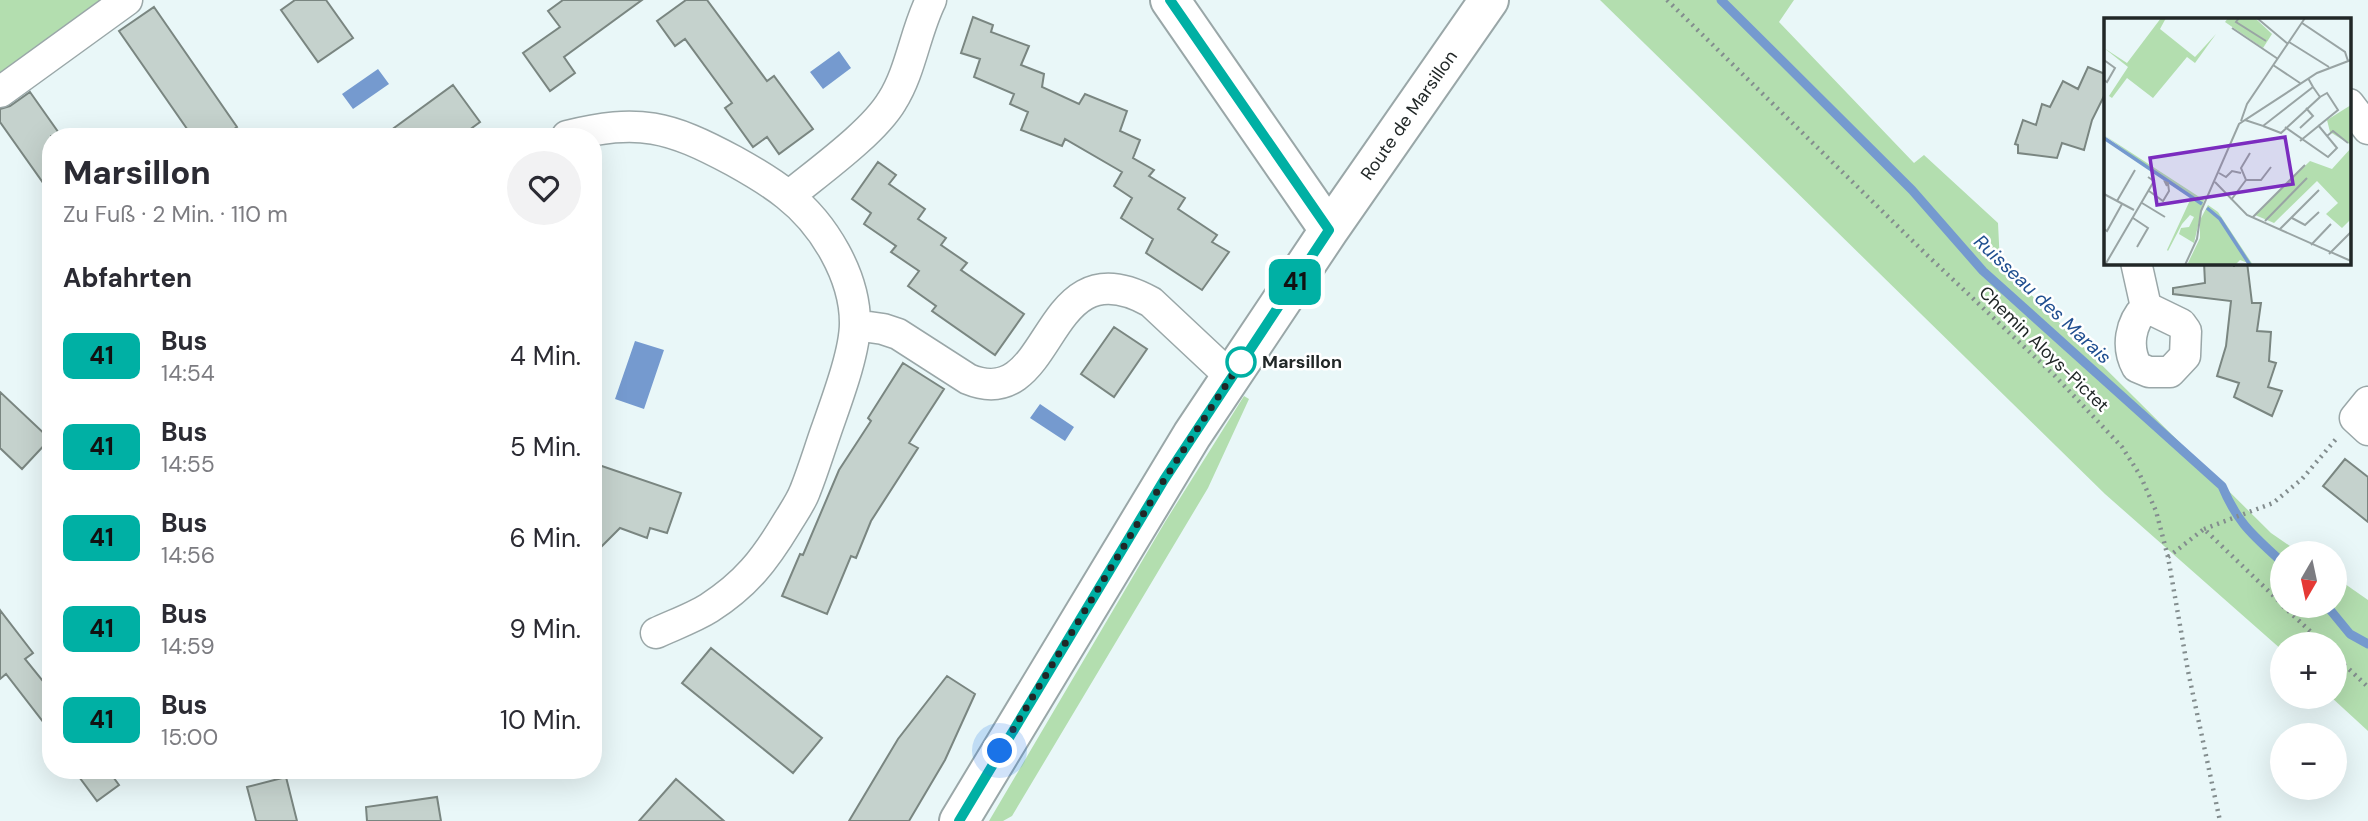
<!DOCTYPE html>
<html lang="de">
<head>
<meta charset="utf-8">
<style>
	body { margin:0; font-family:"DM Sans",sans-serif; background:#f2f2f3; color:#2b2b33; height:100vh; display:flex; flex-direction:column; font-size:26px; white-space:nowrap }
	* { box-sizing:border-box; margin:0 }
	p { font-size:23px; color:#7c7c81 }
	.icon { flex:none; width:38px; height:38px; fill:none; stroke:currentColor; stroke-width:2; stroke-linecap:round; stroke-linejoin:round }
	.map { position:relative; flex:1; overflow:hidden }
	.details { position:absolute; left:42px; top:128px; width:560px; height:651px; display:flex; flex-direction:column; background:#fff; border-radius:28px; box-shadow:0 7px 28px #0002 }
	.details>* { flex:none }
	.badge { padding:0 14px; border-radius:10px; font-size:24px; line-height:46px }
	.needle { width:46px; rotate:189deg }
	.buttons { position:absolute; left:2270px; top:541px; display:grid; gap:14px }
	.buttons a { display:grid; place-items:center; width:77px; height:77px; border-radius:50%; background:#fff; box-shadow:0 7px 28px #0002; font-size:35px }
	.you { position:absolute; width:35px; height:35px; margin:-18px; border:5px solid #fff; border-radius:50%; background:#1a73e8; box-shadow:0 0 0 10px #1a73e833 }
	.map>.badge { position:absolute; translate:-50% -50%; box-shadow:0 0 0 4px #fff }
	h2 { padding:0 21px; font-size:26px; line-height:63px }
	.round { display:grid; place-items:center; flex:none; width:74px; height:74px; border-radius:37px; background:#f2f2f3 }
	.headline { display:flex; align-items:center; justify-content:space-between; height:119px; padding:0 21px }
	h1 { font-size:33px; font-weight:800; line-height:52px }
	ul { padding:0; list-style:none }
	li { display:flex; align-items:center; gap:21px; height:91px; padding:0 21px }
	li div { flex:1 }
	li b { display:block; font-size:26px }
	li em { font-style:normal }
	li .badge { min-width:77px; font-weight:700; text-align:center }
	.map>svg:first-child { display:block }
	.green { fill:#b3deaf }
	.water { fill:#759acf }
	.lines { fill:none; stroke-linecap:round; stroke-linejoin:round }
	.stream { stroke:#759acf; stroke-width:9 }
	.building { fill:#c5d2cd; stroke:#7a8681; stroke-width:2 }
	.minor-casing { stroke:#9aa7a8; stroke-width:33 }
	.tertiary-casing { stroke:#9aa7a8; stroke-width:42 }
	.path { stroke:#838d8e; stroke-width:4.5; stroke-dasharray:2 5; stroke-linecap:butt }
	.minor { stroke:#fff; stroke-width:30 }
	.tertiary { stroke:#fff; stroke-width:38 }
	.line-casing { stroke:#fff; stroke-width:16 }
	.line { stroke:#00b0a4; stroke-width:10 }
	.walk { stroke:#212727; stroke-width:7; stroke-dasharray:0 12.6 }
	.stop-dot { fill:#fff; stroke:#00b0a4; stroke-width:3.5 }
	.labels { text-anchor:middle; stroke-width:5; stroke-linejoin:round; paint-order:stroke }
	.street-label { font-size:18px; fill:#212727; stroke:#fff }
	.stop-label { font-size:18px; font-weight:bold; fill:#212727; stroke:#fff; text-anchor:start }
	.water-label { font-size:19px; font-style:italic; fill:#204f90; stroke:#fff }
	.inset-river { fill:none; stroke:#759acf; stroke-width:3.5 }
	.inset-road { fill:none; stroke:#99a4a4; stroke-width:2 }
	.view { fill:#7b2cbf; fill-opacity:0.15; stroke:#7b2cbf; stroke-width:3.5 }
	.inset-edge { fill:none; stroke:#212727; stroke-width:3.5 }
</style>
</head>
<body>
<div class="map">
<svg width="2368" height="821" viewBox="0 0 2368 821">
	<rect width="100%" height="100%" fill="#e9f7f8"/>
	<path class="green" d="M 0,0 L 118,0 L 0,83 Z
		M 1600,0 L 1794,0 L 1779,22 L 1914,163 L 1924,155 L 1998,223 L 2000,264 L 2271,533 L 2300,553 L 2282,553 L 2282,606 L 2334,606 L 2335,577 L 2368,600 L 2368,731 L 2331,697 L 2334,696 L 2334,644 L 2282,644 L 2282,650 L 2105,494 Z
		M 1244,396 L 1249,399 L 1208,488 L 1012,816 L 1003,821 L 989,821 L 1165,522 Z"/>
	<path class="water" d="M 839,51 L 851,68 L 823,89 L 810,72 Z
		M 378,69 L 389,84 L 353,109 L 342,94 Z
		M 635,341 L 664,350 L 644,409 L 615,399 Z
		M 1040,404 L 1074,427 L 1065,441 L 1030,418 Z"/>
	<g class="lines">
		<path class="stream" d="M 1721,0 L 1912,190 L 1983,271 L 2222,486 C 2238,524 2253,535 2282,562
			M 2327,606 L 2350,634 L 2368,644"/>
	</g>
	<path class="building" d="M 295,0 L 326,0 L 353,38 L 318,62 L 281,10 Z
		M 563,0 L 642,0 L 564,57 L 575,73 L 550,91 L 523,53 L 560,27 L 548,11 Z
		M 686,0 L 707,0 L 767,81 L 774,76 L 813,129 L 779,154 L 767,137 L 753,147 L 725,108 L 732,103 L 685,39 L 675,46 L 657,21 Z
		M 154,7 L 237,127 L 224,136 L 192,136 L 119,31 Z
		M 973,17 L 993,25 L 991,32 L 1029,46 L 1021,65 L 1044,74 L 1042,87 L 1079,104 L 1085,94 L 1127,111 L 1120,131 L 1140,140 L 1133,158 L 1154,170 L 1149,176 L 1185,198 L 1178,209 L 1217,235 L 1212,242 L 1229,252 L 1202,290 L 1146,253 L 1153,239 L 1121,218 L 1132,198 L 1114,186 L 1122,172 L 1065,139 L 1062,146 L 1021,130 L 1028,112 L 1010,104 L 1014,94 L 974,77 L 980,59 L 961,53 Z
		M 2088,67 L 2105,74 L 2105,94 L 2092,120 L 2084,150 L 2062,143 L 2057,158 L 2018,153 L 2018,145 L 2015,144 L 2023,120 L 2036,125 L 2042,104 L 2050,107 L 2063,81 L 2078,89 Z
		M 453,85 L 480,122 L 461,136 L 383,136 Z
		M 30,92 L 61,136 L 51,136 L 51,194 L 0,122 L 0,109 L 10,106 Z
		M 878,162 L 896,175 L 889,184 L 925,209 L 918,219 L 946,238 L 941,245 L 967,263 L 961,270 L 1024,314 L 995,355 L 932,311 L 936,306 L 908,286 L 919,271 L 891,252 L 896,246 L 864,224 L 871,213 L 852,199 Z
		M 2204,262 L 2234,262 L 2234,267 L 2234,262 L 2247,262 L 2252,303 L 2261,303 L 2257,331 L 2271,332 L 2269,361 L 2276,363 L 2268,387 L 2282,391 L 2272,416 L 2234,397 L 2239,383 L 2217,376 L 2226,346 L 2231,301 L 2173,294 L 2173,288 L 2205,283 Z
		M 1114,327 L 1147,349 L 1114,397 L 1081,374 Z
		M 903,363 L 944,389 L 909,443 L 918,448 L 871,521 L 856,558 L 851,556 L 827,614 L 782,596 L 800,554 L 803,555 L 839,470 L 871,421 L 868,418 Z
		M 0,392 L 50,439 L 22,469 L 0,448 Z
		M 2345,459 L 2368,477 L 2368,522 L 2323,486 Z
		M 593,463 L 681,493 L 667,533 L 650,528 L 647,538 L 620,528 L 593,555 Z
		M 0,610 L 33,653 L 25,659 L 51,691 L 51,732 L 6,674 L 0,679 Z
		M 711,648 L 822,738 L 793,773 L 682,683 Z
		M 947,676 L 975,694 L 945,760 L 909,821 L 849,821 L 898,739 Z
		M 74,770 L 108,770 L 119,785 L 97,801 Z
		M 286,777 L 297,821 L 256,821 L 247,787 Z
		M 676,779 L 724,821 L 639,821 Z
		M 437,797 L 441,821 L 367,821 L 366,807 Z"/>
	<g class="lines">
		<defs>
			<path id="minor" d="M 0,92 L 127,0
				M 2349,104 L 2368,129
				M 567,136 C 639,118 669,126 734,161 C 752,171 771,182 787,195 C 824,224 855,276 855,323 C 855,353 836,402 826,431 C 819,451 813,471 805,491 C 801,502 793,513 787,523 C 764,561 746,584 709,608 C 693,618 673,625 656,633
				M 789,196 C 818,172 873,133 892,101 C 911,71 915,32 931,0
				M 2136,262 L 2146,307
				M 2146,307 L 2181,324 L 2186,331 L 2185,356 L 2170,372 L 2149,372 L 2137,367 C 2126,347 2130,323 2146,307 Z
				M 855,325 L 883,329 L 898,334 L 968,379 C 1057,416 1040,240 1151,302 L 1231,377
				M 2368,402 L 2355,418 L 2368,430"/>
			<path id="tertiary" d="M 1170,0 L 1329,230
				M 959,821 L 1192,435 L 1329,230 L 1489,0"/>
		</defs>
		<use href="#minor" class="minor-casing"/>
		<use href="#tertiary" class="tertiary-casing"/>
		<path class="path" d="M 1667,0 L 1927,255 L 2055,376 L 2122,447 L 2140,475 L 2156,511 L 2168,557 L 2188,671 L 2220,821
			M 2204,529 L 2273,503 L 2302,479 L 2336,439
			M 2168,557 L 2204,529 L 2282,604
			M 2283,606 L 2324,644
			M 2334,655 L 2368,687"/>
		<use href="#minor" class="minor"/>
		<use href="#tertiary" class="tertiary"/>
	</g>
	<g class="lines">
		<defs>
			<path id="line" d="M 959,821 L 1164,480 L 1329,230 L 1170,0"/>
		</defs>
		<use href="#line" class="line-casing"/>
		<use href="#line" class="line"/>
		<path class="walk" d="M 1000,751 L 1164,480 L 1241,362"/>
	</g>
	<circle class="stop-dot" cx="1241" cy="362" r="14"/>
	<g class="labels">
		<g class="street-label">
			<text transform="translate(1409 115) rotate(-55)" y="6">Route de Marsillon</text>
			<text transform="translate(2044 349) rotate(44)" y="6">Chemin Aloys-Pictet</text>
		</g>
		<g class="stop-label">
			<text x="1262" y="368">Marsillon</text>
		</g>
		<g class="water-label">
			<text transform="translate(2043 299) rotate(43)" y="7">Ruisseau des Marais</text>
		</g>
	</g>
	<g transform="translate(2104 18)">
		<rect width="247" height="247" fill="#e9f7f8"/>
		<path d="M 57,0 L 62,0 L 56,11 L 91,39 L 112,16 L 91,45 L 83,39 L 49,80 L 23,60 L 8,80 L 5,78 L 24,49 L 0,30 L 23,45 ZM 124,0 L 151,0 L 168,16 L 159,30 L 121,4 ZM 247,87 L 247,127 L 226,114 L 223,102 ZM 0,117 L 100,182 L 90,225 L 75,216 L 77,210 L 85,209 L 90,199 L 86,197 L 78,206 L 64,233 L 63,232 L 87,180 ZM 247,130 L 247,201 L 238,210 L 222,196 L 234,185 L 213,163 L 170,205 L 151,197 L 206,143 L 228,151 ZM 104,187 L 114,194 L 149,247 L 136,242 L 131,247 L 83,247 L 96,220 L 96,202 Z" fill="#b3deaf"/>
		<path class="inset-river" d="M 0,120 L 98,186M 103,190 L 116,201 L 146,247"/>
		<path class="inset-road" d="M 135,0 L 132,4 L 162,23M 153,0 L 184,26M 198,5 L 241,34 L 244,43M 128,10 L 174,41M 185,24 L 225,49M 0,42 L 11,50 L 3,64 L 0,62M 169,47 L 196,65M 141,102 L 159,108 L 209,69 L 204,60M 137,103 L 143,86 L 201,0M 159,108 L 177,115 L 216,79 L 209,69M 181,109 L 224,139 L 233,130 L 214,107M 196,110 L 209,98 L 202,90M 223,118 L 229,113 L 244,125M 196,123 L 234,92 L 223,75 L 216,79M 146,135 L 137,150 L 142,162 L 157,162 L 167,149M 115,155 L 122,159 L 128,153 L 137,155M 111,164 L 143,197 L 247,243M 45,173 L 59,183 L 65,173 L 64,165 L 61,164 L 63,168M 0,176 L 30,192M 127,182 L 142,162M 13,183 L 31,152M 38,185 L 61,199M 149,199 L 201,147M 29,200 L 44,210 L 33,229M 188,200 L 201,207 L 215,194M 161,203 L 203,160M 0,211 L 3,213 L 18,186M 176,211 L 215,172M 207,227 L 227,206M 225,236 L 247,214M 1,247 L 50,163 L 44,159M 81,247 L 93,221 L 97,193 L 135,106 L 213,55 L 247,42"/>
		<path class="view" d="M 181,119 L 189,166 L 53,187 L 46,140 Z"/>
		<rect width="247" height="247" class="inset-edge"/>
	</g>
</svg>
<div class="buttons">
<a><svg class="needle" viewBox="-14 -14 28 28"><path d="M0-13l5 13h-10z" fill="#e53935"/><path d="M0 13l5-13h-10z" fill="#7c7c81"/></svg></a>
<a>+</a>
<a>−</a>
</div>
<div class="you" style="left:1000px;top:751px"></div>
<b class="badge" style="left:1295px;top:282px;background:#00b0a4;color:#111">41</b>
<section class="details">
<div class="headline"><div><h1>Marsillon</h1><p>Zu Fuß · 2 Min. · 110 m</p></div><a class="round"><svg class="icon" aria-label="heart" viewBox="0 0 24 24"><path d="M12 20l-8-8c-3-5 5-10 8-4 3-6 11-1 8 4z"/></svg></a></div>
<h2>Abfahrten</h2>
<ul>
<li><span class="badge" style="background:#00b0a4;color:#111">41</span><div><b>Bus</b><p>14:54</p></div><em>4 Min.</em></li>
<li><span class="badge" style="background:#00b0a4;color:#111">41</span><div><b>Bus</b><p>14:55</p></div><em>5 Min.</em></li>
<li><span class="badge" style="background:#00b0a4;color:#111">41</span><div><b>Bus</b><p>14:56</p></div><em>6 Min.</em></li>
<li><span class="badge" style="background:#00b0a4;color:#111">41</span><div><b>Bus</b><p>14:59</p></div><em>9 Min.</em></li>
<li><span class="badge" style="background:#00b0a4;color:#111">41</span><div><b>Bus</b><p>15:00</p></div><em>10 Min.</em></li>
</ul>
</section>
</div>
</body>
</html>
